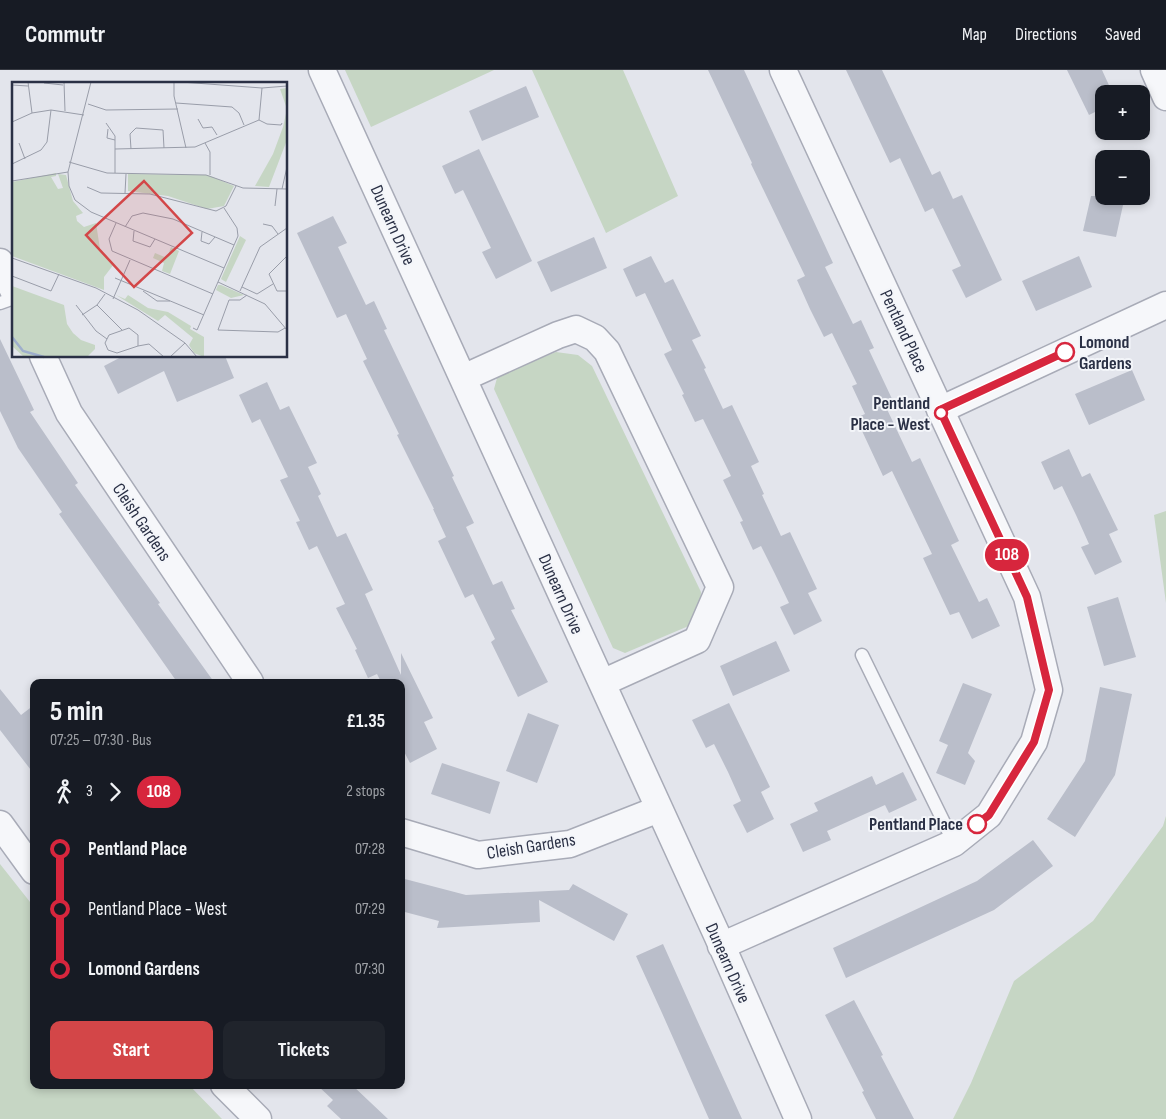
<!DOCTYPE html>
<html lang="en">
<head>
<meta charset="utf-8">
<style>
	body { margin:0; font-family:"Sofia Sans Condensed",sans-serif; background:#20242c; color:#f1f3f6; height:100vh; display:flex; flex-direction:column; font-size:19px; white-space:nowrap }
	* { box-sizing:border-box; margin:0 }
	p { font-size:16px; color:#9ea1a6 }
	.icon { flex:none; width:28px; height:28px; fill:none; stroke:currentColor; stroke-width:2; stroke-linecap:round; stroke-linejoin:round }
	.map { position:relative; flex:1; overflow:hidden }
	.panel { position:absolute; left:30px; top:609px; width:375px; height:410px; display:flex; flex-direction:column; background:#171b24; border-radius:10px; box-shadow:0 2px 8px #0003 }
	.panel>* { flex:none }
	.badge { padding:0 10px; border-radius:16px; font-size:18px; line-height:32px }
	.buttons { position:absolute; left:1095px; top:15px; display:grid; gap:10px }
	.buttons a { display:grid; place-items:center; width:55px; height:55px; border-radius:10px; background:#171b24; box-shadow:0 2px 8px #0003; font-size:25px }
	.map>.badge { position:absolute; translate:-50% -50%; box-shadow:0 0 0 2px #fff }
	.legs { display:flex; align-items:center; gap:8px; height:55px; padding:0 20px; font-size:16px }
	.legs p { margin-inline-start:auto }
	.summary { display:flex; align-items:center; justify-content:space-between; height:85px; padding:0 20px }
	h1 { font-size:28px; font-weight:700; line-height:38px }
	.action { display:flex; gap:10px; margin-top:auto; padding:10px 20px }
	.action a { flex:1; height:58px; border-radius:10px; background:#d34648; color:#fff; font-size:20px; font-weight:700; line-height:58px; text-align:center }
	.action a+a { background:#20242c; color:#f1f3f6 }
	ul { padding:0 20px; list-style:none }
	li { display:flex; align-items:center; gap:18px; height:60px; font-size:19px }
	li i { display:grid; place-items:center; width:8px; height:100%; margin:0 6px; background:currentColor }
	li i::after { content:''; width:12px; height:12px; margin:-6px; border:4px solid; border-radius:50%; background:#171b24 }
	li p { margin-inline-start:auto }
	li:first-child i { background:linear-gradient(#0000 50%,currentColor 0) }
	li:last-child i { background:linear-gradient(currentColor 50%,#0000 0) }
	header { display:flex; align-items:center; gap:30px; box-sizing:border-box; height:70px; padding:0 25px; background:#171b24; border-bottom:1px solid #363941 }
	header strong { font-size:24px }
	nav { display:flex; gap:28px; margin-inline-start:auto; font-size:18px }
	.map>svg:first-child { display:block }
	.green { fill:#c6d6c4 }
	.building { fill:#babeca }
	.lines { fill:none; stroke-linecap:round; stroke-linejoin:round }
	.lane-casing { stroke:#a8abb7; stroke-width:15 }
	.street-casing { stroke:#a8abb7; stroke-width:29 }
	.lane { stroke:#f6f7fa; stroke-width:12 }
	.street { stroke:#f6f7fa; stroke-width:26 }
	.line-1-casing { stroke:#fff; stroke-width:11 }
	.line-1 { stroke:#d7263d; stroke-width:8 }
	.stop-1-dot { fill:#fff; stroke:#d7263d; stroke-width:2.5 }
	.labels { text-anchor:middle; stroke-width:4; stroke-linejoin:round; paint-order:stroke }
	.street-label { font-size:18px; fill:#2a3045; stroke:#f3f5f9 }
	.stop-label { font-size:18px; font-weight:bold; fill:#2a3045; stroke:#f3f5f9; text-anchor:end }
	.inset-river { fill:none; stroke:#9eaecc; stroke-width:2.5 }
	.inset-road { fill:none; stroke:#999da9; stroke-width:1 }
	.view { fill:#d34648; fill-opacity:0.15; stroke:#d34648; stroke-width:2.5 }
	.inset-edge { fill:none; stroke:#2a3045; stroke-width:2.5 }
</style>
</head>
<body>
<header>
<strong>Commutr</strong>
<nav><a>Map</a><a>Directions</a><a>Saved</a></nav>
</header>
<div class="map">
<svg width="1166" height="1049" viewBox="0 0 1166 1049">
	<rect width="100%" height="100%" fill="#e3e5ec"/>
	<path class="green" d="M 345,0 L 494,0 L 371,57 Z
		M 532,0 L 623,0 L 678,126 L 606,163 Z
		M 556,282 L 578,285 L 592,296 L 701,522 L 700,538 L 691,555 L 625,583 L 613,578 L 494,319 L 497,308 L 502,303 Z
		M 1166,441 L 1166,533 L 1154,445 Z
		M 1166,746 L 1166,1049 L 953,1049 L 971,1013 L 1014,911 L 1093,851 L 1163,756 Z
		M 0,794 L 34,837 L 34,1015 L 189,1015 L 222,1049 L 0,1049 Z"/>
	<path class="building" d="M 708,0 L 744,0 L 833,193 L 825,197 L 853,254 L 861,250 L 874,278 L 869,280 L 893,331 L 885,335 L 912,392 L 920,388 L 959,471 L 951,475 L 979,532 L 987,528 L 1000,556 L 972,569 L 959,542 L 950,545 L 923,488 L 932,484 L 892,401 L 883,406 L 856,348 L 865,344 L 852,316 L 857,314 L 832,263 L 824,267 L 810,239 L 797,210 L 805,206 L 751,94 L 752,93 Z
		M 846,0 L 882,0 L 932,105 L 940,101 L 953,129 L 962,125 L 1002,210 L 966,228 L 952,200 L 961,196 L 933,138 L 925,142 L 900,88 L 890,93 Z
		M 1067,0 L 1102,0 L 1113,24 L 1104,24 L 1104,55 L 1097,41 L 1089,45 Z
		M 526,16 L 539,47 L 482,71 L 469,41 Z
		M 479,79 L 532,191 L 496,209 L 482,182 L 491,178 L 463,120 L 455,124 L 442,96 Z
		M 1091,126 L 1125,126 L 1116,167 L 1083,161 Z
		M 333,146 L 347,173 L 338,177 L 366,235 L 374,231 L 387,259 L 384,260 L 454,406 L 452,407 L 474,453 L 466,457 L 493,515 L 502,511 L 515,539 L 511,540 L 548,612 L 518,627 L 491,572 L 495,569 L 473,524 L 465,528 L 438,471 L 446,467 L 433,439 L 434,439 L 397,365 L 399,364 L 363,291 L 367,289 L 346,244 L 337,248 L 297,163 Z
		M 594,167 L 607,198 L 551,222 L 537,192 Z
		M 651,186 L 665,213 L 673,209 L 701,266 L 692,270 L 706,298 L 704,299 L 723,339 L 732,335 L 759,392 L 751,396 L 764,424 L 762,425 L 781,466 L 790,462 L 817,519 L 808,523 L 822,551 L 794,565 L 780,537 L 789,533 L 775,504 L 761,476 L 753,480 L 740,452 L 743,451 L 723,410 L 731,406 L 703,349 L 695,352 L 682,325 L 684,324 L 664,284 L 672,280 L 645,223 L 636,227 L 623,199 Z
		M 1079,186 L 1092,217 L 1036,241 L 1022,211 Z
		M 0,269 L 34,340 L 30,342 L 78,413 L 75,415 L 160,533 L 158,534 L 214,612 L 177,612 L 59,444 L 62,442 L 18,378 L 0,341 Z
		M 123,286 L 225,286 L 234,308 L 177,332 L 164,301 L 118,324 L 104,296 Z
		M 1132,300 L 1145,330 L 1089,355 L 1075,324 Z
		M 267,312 L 280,340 L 289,336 L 317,393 L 308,397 L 321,424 L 318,426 L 337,467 L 346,463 L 373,520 L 365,524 L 401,605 L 401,583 L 433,648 L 424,652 L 437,679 L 410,693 L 401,676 L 401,612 L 381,612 L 377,604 L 368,608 L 355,580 L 357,579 L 336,538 L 345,534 L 317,476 L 309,480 L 296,452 L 300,451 L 280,410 L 288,407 L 260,349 L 252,353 L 239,325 Z
		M 1069,379 L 1082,407 L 1090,403 L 1118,460 L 1109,464 L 1122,492 L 1095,505 L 1081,477 L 1089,474 L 1076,445 L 1062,416 L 1054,420 L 1041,392 Z
		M 1118,527 L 1136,587 L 1104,596 L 1087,537 Z
		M 776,571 L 790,601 L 733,626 L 720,596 Z
		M 963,613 L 992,624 L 968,683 L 975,691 L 965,715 L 936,703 L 948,675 L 939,671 Z
		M 1100,617 L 1132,624 L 1115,705 L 1075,767 L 1047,749 L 1085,691 Z
		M 0,619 L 21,645 L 34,635 L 34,704 L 0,660 Z
		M 729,633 L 770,717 L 761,722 L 774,749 L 747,763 L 733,735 L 741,731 L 728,702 L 714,674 L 706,678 L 692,650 Z
		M 528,643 L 559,655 L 537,713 L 506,701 Z
		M 442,693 L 500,712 L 490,744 L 431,724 Z
		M 903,702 L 917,730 L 889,743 L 885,735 L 827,761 L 831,770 L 803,782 L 790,754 L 818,741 L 814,733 L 872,706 L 876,715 Z
		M 1033,770 L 1053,796 L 994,840 L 846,908 L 833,878 L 977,811 Z
		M 401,808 L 466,825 L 569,820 L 573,814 L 628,844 L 614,871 L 539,830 L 540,852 L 437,858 L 439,851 L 401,841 Z
		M 663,874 L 697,950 L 742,1049 L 709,1049 L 662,943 L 636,886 Z
		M 854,930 L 883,985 L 881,986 L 914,1049 L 876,1049 L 862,1022 L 864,1021 L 825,945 Z
		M 317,1015 L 352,1015 L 388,1049 L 341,1049 L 327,1036 L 333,1030 Z"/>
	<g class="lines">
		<defs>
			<path id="lane" d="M 0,233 L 14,228
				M 862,585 L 954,773"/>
			<path id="street" d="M 322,0 L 717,865 L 798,1049
				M 1154,0 L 1166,27
				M 0,192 L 14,222
				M 43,286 L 69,343 L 250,612
				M 463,308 L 558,265 L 576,259 L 595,268 L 607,281 L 720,517 L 697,570 L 602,613
				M 940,340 L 1166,235
				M 0,754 L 34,801
				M 401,762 L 478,785 L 570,774 L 659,739
				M 721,876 L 954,773 L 989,745 L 1034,672 L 1049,620 L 1027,527 L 783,0
				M 224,1015 L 258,1049"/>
		</defs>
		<use href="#lane" class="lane-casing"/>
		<use href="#street" class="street-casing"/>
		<use href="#lane" class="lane"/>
		<use href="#street" class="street"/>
	</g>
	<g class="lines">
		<defs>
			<path id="line-1" d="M 977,754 L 989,745 L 1034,672 L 1049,620 L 1027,527 L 940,340 L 1065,282"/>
		</defs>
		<use href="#line-1" class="line-1-casing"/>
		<use href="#line-1" class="line-1"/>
	</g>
	<g class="stop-1-dot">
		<circle cx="1065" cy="282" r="9"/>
		<circle cx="941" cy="343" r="6"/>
		<circle cx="977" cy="754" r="9"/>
	</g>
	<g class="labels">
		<g class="street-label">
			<text transform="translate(393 155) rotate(66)" y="6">Dunearn Drive</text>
			<text transform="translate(904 261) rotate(65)" y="6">Pentland Place</text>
			<text transform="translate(142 452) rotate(56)" y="6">Cleish Gardens</text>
			<text transform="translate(561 524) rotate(66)" y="6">Dunearn Drive</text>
			<text transform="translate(531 776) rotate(-9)" y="6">Cleish Gardens</text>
			<text transform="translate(728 893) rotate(66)" y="6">Dunearn Drive</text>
		</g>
		<g class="stop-label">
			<text x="1079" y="278" text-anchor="start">Lomond<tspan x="1079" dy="21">Gardens</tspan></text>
			<text x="930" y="339">Pentland<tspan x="930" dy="21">Place - West</tspan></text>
			<text x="963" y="760">Pentland Place</text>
		</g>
	</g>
	<g transform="translate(12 12)">
		<rect width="275" height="275" fill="#e3e5ec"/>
		<path d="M 275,6 L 275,58 L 257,105 L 243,104 L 261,72 L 271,45 L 275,27 L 268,7 ZM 44,91 L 44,94 L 39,95 L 46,107 L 51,106 L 46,92 L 54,93 L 61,119 L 71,131 L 64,134 L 65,139 L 72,145 L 84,141 L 88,167 L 102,182 L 92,195 L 92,208 L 0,174 L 0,100 ZM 116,92 L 196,93 L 222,104 L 212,124 L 195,127 L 156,114 L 116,109 ZM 228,154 L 234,158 L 214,200 L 209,197 ZM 159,165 L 167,169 L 158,192 L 150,189 L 152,181 L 141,176 L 143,171 L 155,176 ZM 206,203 L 209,203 L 232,213 L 219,216 L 204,208 ZM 0,204 L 52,223 L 55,242 L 61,251 L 69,258 L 83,263 L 83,267 L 75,275 L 12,275 L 0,264 ZM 104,213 L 113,217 L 116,213 L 136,226 L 156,230 L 179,244 L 178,247 L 192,255 L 192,275 L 182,271 L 177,263 L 181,256 L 153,233 L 146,239 Z" fill="#c6d6c4"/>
		<path class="inset-river" d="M 0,255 L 11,269 L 32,275"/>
		<path class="inset-road" d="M 16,0 L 20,31M 52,0 L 53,29M 79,0 L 56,90 L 57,104 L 63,118 L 79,130 L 212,186M 162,0 L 162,14 L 174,66M 169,0 L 250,6 L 275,4M 32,1 L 51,3M 0,3 L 16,4M 164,21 L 220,25 L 227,31 L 232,43M 76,22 L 94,28 L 166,27M 186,37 L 191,46 L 200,45 L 205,53M 247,38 L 255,42 L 269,43 L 270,41M 0,40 L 20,31 L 39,28 L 72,33M 94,41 L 103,54 L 103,91M 96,47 L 95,56 L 103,58M 7,61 L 13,77M 193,61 L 198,70 L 198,93M 103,67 L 183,65 L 247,38 L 250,6M 119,67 L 118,52 L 124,46 L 151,48 L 152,66M 57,80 L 95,91 L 194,93 L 231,106 L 275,107M 0,82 L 29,68 L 35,60 L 39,28M 0,99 L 56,90M 75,105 L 89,111 L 138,112 L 204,129 L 214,124 L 224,104M 270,107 L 275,85M 113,111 L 114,92M 263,124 L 265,107M 104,141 L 97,157 L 100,169 L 201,212M 251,142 L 260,144 L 266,152M 113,145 L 120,134 L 131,131 L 161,137 L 222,163M 122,149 L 121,159 L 138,165 L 143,157M 190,150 L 189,159 L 197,162 L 203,155M 275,174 L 257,192 L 265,209 L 275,209M 0,176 L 84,206 L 126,228 L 173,261 L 185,275M 0,194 L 39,209 L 47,192M 103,196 L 192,233M 206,200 L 253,222 L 275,248M 230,205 L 245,212 L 261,202M 131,209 L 145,219 L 158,219M 228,209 L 248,165 L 275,146M 235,213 L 228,218 L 217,218 L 206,248 L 266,250 L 273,246M 101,217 L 118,178M 64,223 L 84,249 L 95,257M 85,223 L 110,248M 70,233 L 85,223 L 93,212M 117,246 L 126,253 L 126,264 L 105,271 L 96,268 L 93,261 L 97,253 ZM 181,246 L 185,248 L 226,154 L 225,146 L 212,126M 126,264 L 137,262 L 152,275M 158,275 L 173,261"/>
		<path class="view" d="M 132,99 L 180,151 L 122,205 L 74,153 Z"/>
		<rect width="275" height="275" class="inset-edge"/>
	</g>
</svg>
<div class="buttons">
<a>+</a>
<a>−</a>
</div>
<b class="badge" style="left:1007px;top:485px;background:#d7263d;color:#fff">108</b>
<section class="panel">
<div class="summary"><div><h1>5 min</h1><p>07:25 – 07:30 · Bus</p></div><b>£1.35</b></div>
<div class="legs"><svg class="icon" aria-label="walk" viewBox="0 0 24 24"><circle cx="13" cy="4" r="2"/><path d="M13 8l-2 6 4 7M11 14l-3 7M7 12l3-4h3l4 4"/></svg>3<svg class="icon" aria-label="forward" viewBox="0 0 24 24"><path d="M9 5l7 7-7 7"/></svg><b class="badge" style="background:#d7263d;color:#fff">108</b><p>2 stops</p></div>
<ul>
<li><i style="color:#d7263d"></i><b>Pentland Place</b><p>07:28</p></li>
<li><i style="color:#d7263d"></i><span>Pentland Place - West</span><p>07:29</p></li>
<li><i style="color:#d7263d"></i><b>Lomond Gardens</b><p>07:30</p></li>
</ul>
<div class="action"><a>Start</a><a>Tickets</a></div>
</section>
</div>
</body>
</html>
